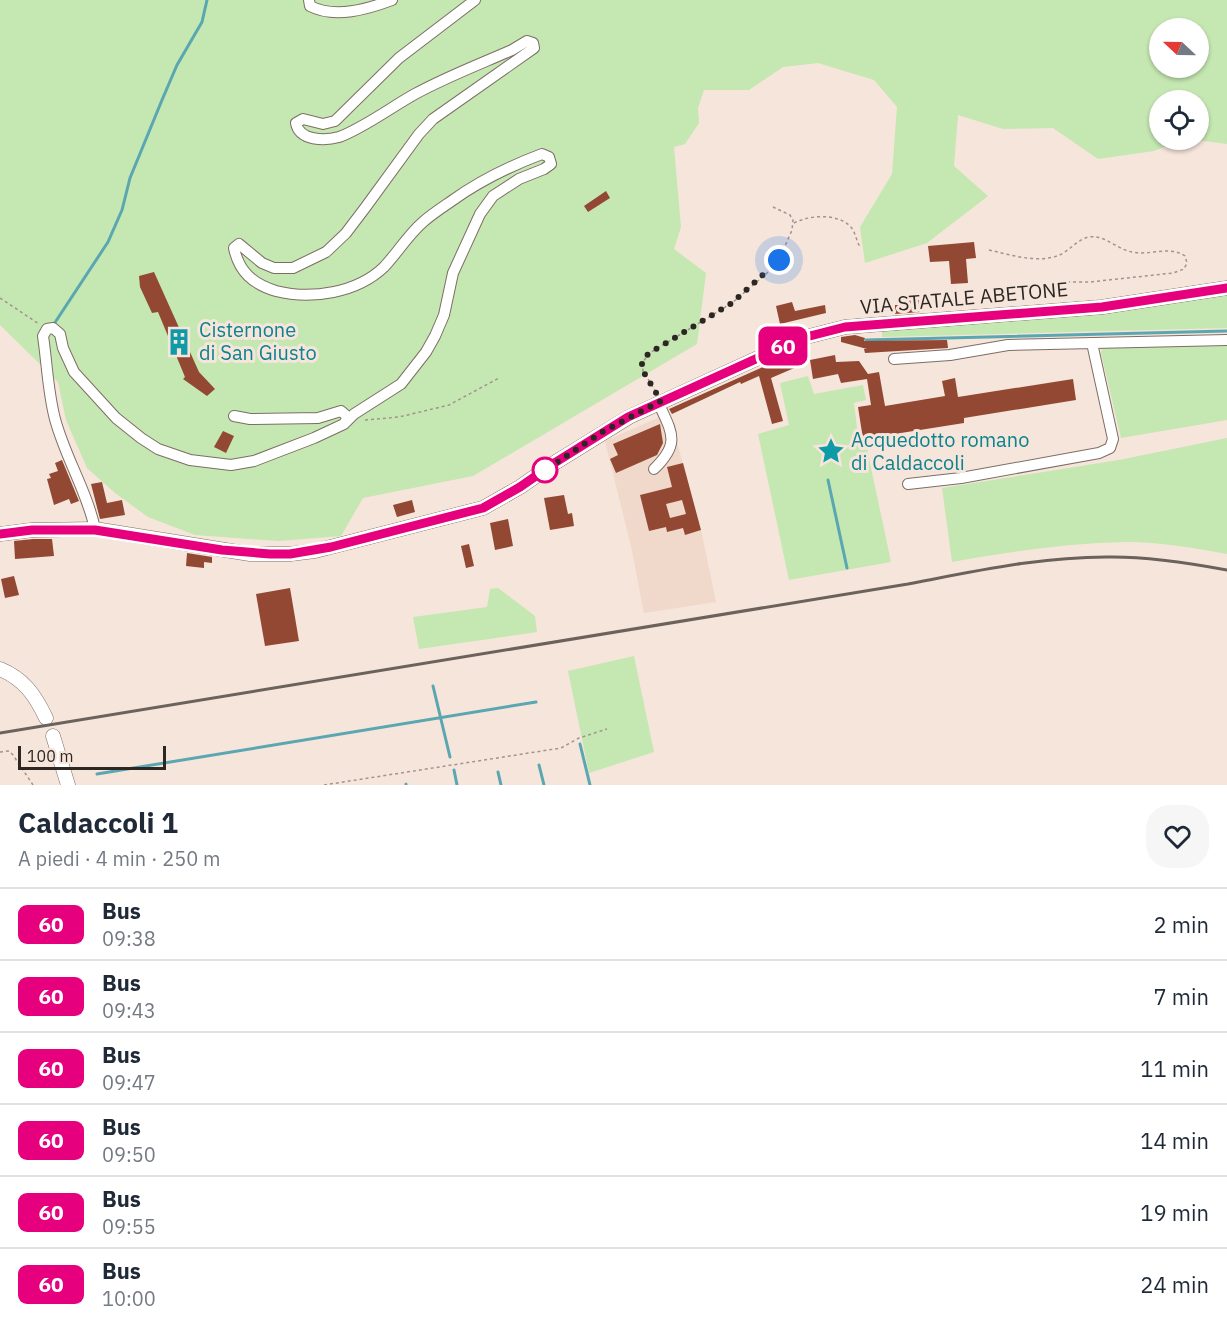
<!DOCTYPE html>
<html lang="it">
<head>
<meta charset="utf-8">
<style>
	body { margin:0; font-family:"IBM Plex Sans",sans-serif; background:#f6f6f7; color:#1f2937; height:100vh; display:flex; flex-direction:column; font-size:22px; white-space:nowrap }
	* { box-sizing:border-box; margin:0 }
	p { font-size:20px; color:#747a83 }
	.icon { flex:none; width:33px; height:33px; fill:none; stroke:currentColor; stroke-width:2; stroke-linecap:round; stroke-linejoin:round }
	.map { position:relative; height:785px; overflow:hidden }
	.details { display:flex; flex-direction:column; background:#fff; flex:1 }
	.details>* { flex:none }
	.badge { padding:0 12px; border-radius:9px; font-size:21px; line-height:39px }
	.needle { width:39px; rotate:292deg }
	.controls { position:absolute; left:1149px; top:18px; display:grid; gap:12px }
	.controls a { display:grid; place-items:center; width:60px; height:60px; border-radius:50%; background:#fff; box-shadow:0 2px 4px #0004; font-size:30px }
	.scale { position:absolute; left:18px; bottom:15px; width:148px; box-sizing:border-box; padding-left:6px; border:3px solid #2d2723; border-top:0; font-size:16px; line-height:21px; white-space:nowrap; color:#2d2723; -webkit-text-stroke:4px #f6e5db; paint-order:stroke }
	.you { position:absolute; width:30px; height:30px; margin:-15px; border:4px solid #fff; border-radius:50%; background:#1a73e8; box-shadow:0 0 0 9px #1a73e833 }
	.map>.badge { position:absolute; translate:-50% -50%; box-shadow:0 0 0 3px #fff }
	.round { display:grid; place-items:center; flex:none; width:63px; height:63px; border-radius:24px; background:#f6f6f7 }
	.headline { display:flex; align-items:center; justify-content:space-between; height:102px; padding:0 18px }
	h1 { font-size:28px; font-weight:800; line-height:45px }
	ul { padding:0; list-style:none }
	li { display:flex; align-items:center; gap:18px; height:72px; padding:0 18px; border-top:2px solid #e0e1e3 }
	li div { flex:1 }
	li b { display:block; font-size:22px }
	li em { font-style:normal }
	li .badge { min-width:66px; font-weight:700; text-align:center }
	.map>svg:first-child { display:block }
	.built { fill:#f0d8ca }
	.green { fill:#c5e7b2; fill-rule:evenodd }
	.lines { fill:none; stroke-linecap:round; stroke-linejoin:round }
	.stream { stroke:#5aa7b1; stroke-width:3 }
	.building { fill:#924833; fill-rule:evenodd }
	.minor-casing { stroke:#7d6e65; stroke-width:12 }
	.major-casing { stroke:#7d6e65; stroke-width:15 }
	.path { stroke:#a0948d; stroke-width:1.5; stroke-dasharray:3 3; stroke-linecap:butt }
	.minor { stroke:#fff; stroke-width:10 }
	.major { stroke:#fff; stroke-width:14 }
	.rail { stroke:#6b625c; stroke-width:3 }
	.line-casing { stroke:#fff; stroke-width:14 }
	.line { stroke:#e6007e; stroke-width:9 }
	.walk { stroke:#2d2723; stroke-width:6; stroke-dasharray:0 10.8 }
	.stop-dot { fill:#fff; stroke:#e6007e; stroke-width:3 }
	.labels { text-anchor:middle; stroke-width:6; stroke-linejoin:round; paint-order:stroke }
	.street-label { font-size:20px; fill:#2d2723; stroke:#f6e5db }
	.culture-label { font-size:20px; fill:#0d838f; stroke:#f6e5db; text-anchor:start }
</style>
</head>
<body>
<div class="map">
<svg width="1227" height="785" viewBox="0 0 1227 785">
	<rect width="100%" height="100%" fill="#f6e5db"/>
	<path class="built" d="M 669,413 L 701,530 L 716,602 L 644,613 L 631,546 L 605,441 Z"/>
	<path class="green" d="M 0,0 L 1227,0 L 1227,144 L 1196,140 L 1198,140 L 1198,100 L 1160,100 L 1160,140 L 1182,140 L 1154,151 L 1098,159 L 1053,128 L 1003,129 L 958,115 L 954,166 L 988,196 L 927,243 L 865,263 L 860,227 L 892,174 L 897,107 L 874,80 L 818,63 L 783,67 L 749,90 L 704,90 L 698,108 L 699,123 L 685,144 L 674,147 L 681,227 L 674,249 L 706,273 L 697,344 L 473,476 L 363,498 L 341,536 L 278,541 L 195,535 L 148,517 L 115,493 L 87,468 L 66,420 L 58,382 L 0,325 ZM 1160,28 L 1198,28 L 1198,68 L 1160,68 Z
		M 1227,295 L 1227,328 L 882,337 L 882,330 L 952,326 Z
		M 1227,345 L 1227,420 L 1121,438 L 1101,353 L 1102,348 L 1105,346 Z
		M 808,376 L 814,394 L 863,385 L 866,400 L 854,403 L 859,444 L 866,444 L 891,562 L 789,580 L 758,434 L 789,425 L 780,383 Z
		M 1227,438 L 1227,554 C 1194,548 1160,542 1126,542 C 1067,543 1009,552 952,562 L 942,488 L 1119,460 Z
		M 498,588 L 535,616 L 537,632 L 419,649 L 413,617 L 487,607 L 490,589 Z
		M 634,656 L 654,752 L 589,773 L 568,671 Z"/>
	<g class="lines">
		<path class="stream" d="M 54,324 L 108,242 L 122,210 L 130,178 L 162,100 L 177,65 L 202,22 L 207,0
			M 866,340 L 1227,331
			M 828,480 L 847,568
			M 433,686 L 450,757
			M 580,744 L 590,785
			M 539,765 L 544,785
			M 454,770 L 457,785
			M 498,772 L 501,785
			M 97,774 L 536,702
			M 406,784 L 406,785"/>
	</g>
	<path class="building" d="M 606,191 L 610,198 L 588,212 L 584,206 Z
		M 974,242 L 976,258 L 966,259 L 968,283 L 951,284 L 949,261 L 930,262 L 928,246 Z
		M 154,272 L 199,372 L 215,389 L 207,396 L 183,379 L 185,377 L 158,312 L 152,313 L 140,287 L 139,276 Z
		M 919,300 L 920,312 L 895,314 L 895,305 L 902,305 L 902,301 Z
		M 792,302 L 795,311 L 825,305 L 826,313 L 780,324 L 776,306 Z
		M 855,335 L 865,338 L 864,341 L 947,340 L 948,348 L 865,353 L 864,349 L 867,349 L 841,342 L 841,337 Z
		M 794,353 L 799,366 L 771,378 L 783,421 L 772,424 L 759,376 L 741,384 L 740,382 L 672,414 L 669,409 Z
		M 835,355 L 836,362 L 859,361 L 868,374 L 879,372 L 885,406 L 945,396 L 942,381 L 955,378 L 958,397 L 1073,379 L 1076,400 L 964,418 L 964,423 L 863,439 L 858,407 L 871,405 L 867,379 L 841,383 L 838,374 L 813,379 L 810,360 Z
		M 660,424 L 663,443 L 657,455 L 616,473 L 610,459 L 618,455 L 613,444 Z
		M 223,431 L 234,436 L 226,453 L 214,447 Z
		M 62,460 L 79,501 L 71,504 L 69,499 L 54,505 L 47,479 L 51,478 L 49,474 L 58,471 L 55,463 Z
		M 683,463 L 701,530 L 685,535 L 683,528 L 667,532 L 666,527 L 649,531 L 640,495 L 672,487 L 667,467 ZM 682,500 L 686,514 L 670,518 L 666,504 Z
		M 102,482 L 107,503 L 122,500 L 125,515 L 100,519 L 91,484 Z
		M 564,495 L 568,514 L 572,513 L 574,526 L 550,530 L 544,498 Z
		M 412,500 L 415,512 L 397,517 L 393,505 Z
		M 508,519 L 513,546 L 495,550 L 490,523 Z
		M 33,539 L 52,539 L 54,556 L 15,559 L 14,541 Z
		M 469,544 L 474,566 L 466,568 L 461,546 Z
		M 187,553 L 212,557 L 212,563 L 204,562 L 204,568 L 186,566 Z
		M 14,576 L 19,595 L 5,598 L 1,579 Z
		M 290,588 L 299,641 L 265,646 L 256,594 Z"/>
	<g class="lines">
		<defs>
			<path id="minor" d="M 309,0 L 310,6 C 335,19 368,9 392,0
				M 894,359 L 950,355 L 1008,345 L 1227,340
				M 234,416 L 250,419 L 318,418 L 341,411 L 348,417 L 344,424
				M 654,469 C 681,443 672,433 658,402
				M 908,484 L 961,478 L 1099,453 L 1110,448 L 1113,439 L 1092,343
				M 95,529 C 87,491 65,457 55,419 C 48,393 47,363 43,336 L 47,329 L 53,328 L 60,334 L 63,348 L 74,372 L 116,418 L 141,438 L 158,449 L 190,460 L 231,465 L 254,461 L 314,438 L 344,424 L 354,414 L 401,384 L 426,352 L 435,336 L 444,315 L 453,273 L 480,214 L 493,196 L 519,179 L 544,169 L 551,164 L 549,157 L 542,154 C 510,166 481,180 453,200 C 443,207 432,214 423,222 C 408,235 398,252 384,267 C 357,293 311,300 276,291 C 253,284 239,272 234,248 L 239,244 L 262,263 L 274,268 L 293,268 L 326,252 L 346,233 L 365,208 L 419,134 L 433,119 L 534,48 L 533,43 L 527,41 L 512,50 C 480,64 446,77 415,94 C 393,106 362,129 339,137 C 325,141 299,141 296,123 L 303,119 L 323,124 L 335,121 L 399,58 L 475,0"/>
			<path id="major" d="M 0,534 L 32,530 L 95,529 L 250,554 L 290,554 L 315,551 L 483,508 L 520,487 L 556,462 L 629,417 L 802,338 L 845,327 L 1102,307 L 1227,288
				M 0,669 C 24,679 35,695 46,718
				M 53,736 L 68,785"/>
		</defs>
		<use href="#minor" class="minor-casing"/>
		<use href="#major" class="major-casing"/>
		<path class="path" d="M 794,223 C 810,215 836,213 850,226 C 856,232 856,242 861,248
			M 989,250 C 1011,255 1036,263 1057,256 C 1069,252 1077,239 1089,237 C 1106,235 1116,249 1132,252 C 1150,256 1169,245 1185,256 L 1187,263 L 1184,269 L 1173,273 L 1090,282 L 1069,282 L 1064,285 L 1061,291 L 1061,297
			M 0,298 L 39,324
			M 656,392 L 643,371 L 642,364 L 648,354 L 732,303 L 767,273 L 779,260 L 792,230 L 793,220 L 790,215 L 773,207
			M 365,420 L 399,417 L 449,405 L 499,378
			M 0,752 L 9,751 L 13,755 L 33,785
			M 324,785 L 561,748 L 579,738 L 607,729"/>
		<use href="#minor" class="minor"/>
		<use href="#major" class="major"/>
		<path class="rail" d="M 0,733 L 908,584 C 976,571 1044,556 1113,557 C 1151,557 1189,563 1227,570"/>
	</g>
	<g class="lines">
		<defs>
			<path id="line" d="M 0,534 L 32,530 L 95,530 L 222,550 L 270,554 L 290,554 L 331,547 L 483,508 L 520,487 L 556,462 L 628,417 L 802,338 L 845,327 L 1102,307 L 1227,288"/>
		</defs>
		<use href="#line" class="line-casing"/>
		<use href="#line" class="line"/>
		<path class="walk" d="M 545,470 L 538,475 L 604,431 L 661,401 L 643,371 L 642,364 L 648,354 L 732,303 L 779,260"/>
	</g>
	<defs>
		<symbol id="building-bare" viewBox="-9 -9 18 18"><path d="M-4-6H4V6H1V3H-1V6H-4ZM-2.5-4.3h1.7v1.8h-1.7ZM.8-4.3h1.7v1.8H.8ZM-2.5-1h1.7V.8h-1.7ZM.8-1h1.7V.8H.8Z" fill="#0f9aa8" stroke="#f6e5db" stroke-width="2.5" paint-order="stroke"/></symbol>
		<symbol id="sight-bare" viewBox="-9 -9 18 18"><path d="M0-6L1.8-2.2L6-1.7L2.9 1.2L3.7 5.4L0 3.3L-3.7 5.4L-2.9 1.2L-6-1.7L-1.8-2.2Z" fill="#0f9aa8" stroke="#f6e5db" stroke-width="2.5" paint-order="stroke"/></symbol>
	</defs>
	<g fill-rule="evenodd">
		<use href="#building-bare" x="160" y="323" width="38" height="38"/>
		<use href="#sight-bare" x="812" y="432" width="38" height="38"/>
	</g>
	<circle class="stop-dot" cx="545" cy="470" r="12"/>
	<g class="labels">
		<g class="street-label">
			<text transform="translate(964 298) rotate(-5)" y="7">VIA STATALE ABETONE</text>
		</g>
		<g class="culture-label">
			<text x="199" y="337">Cisternone<tspan x="199" dy="23">di San Giusto</tspan></text>
			<text x="851" y="447">Acquedotto romano<tspan x="851" dy="23">di Caldaccoli</tspan></text>
		</g>
	</g>
</svg>
<div class="controls">
<a><svg class="needle" viewBox="-14 -14 28 28"><path d="M0-13l5 13h-10z" fill="#e53935"/><path d="M0 13l5-13h-10z" fill="#747a83"/></svg></a>
<a><svg class="icon" aria-label="locate" viewBox="0 0 24 24"><circle cx="12" cy="12" r="6"/><path d="M12 2v4M12 18v4M2 12h4M18 12h4"/></svg></a>
</div>
<div class="scale">100 m</div>
<div class="you" style="left:779px;top:260px"></div>
<b class="badge" style="left:783px;top:346px;background:#e6007e;color:#fff">60</b>
</div>
<section class="details">
<div class="headline"><div><h1>Caldaccoli 1</h1><p>A piedi · 4 min · 250 m</p></div><a class="round"><svg class="icon" aria-label="heart" viewBox="0 0 24 24"><path d="M12 20l-8-8c-3-5 5-10 8-4 3-6 11-1 8 4z"/></svg></a></div>
<ul>
<li><span class="badge" style="background:#e6007e;color:#fff">60</span><div><b>Bus</b><p>09:38</p></div><em>2 min</em></li>
<li><span class="badge" style="background:#e6007e;color:#fff">60</span><div><b>Bus</b><p>09:43</p></div><em>7 min</em></li>
<li><span class="badge" style="background:#e6007e;color:#fff">60</span><div><b>Bus</b><p>09:47</p></div><em>11 min</em></li>
<li><span class="badge" style="background:#e6007e;color:#fff">60</span><div><b>Bus</b><p>09:50</p></div><em>14 min</em></li>
<li><span class="badge" style="background:#e6007e;color:#fff">60</span><div><b>Bus</b><p>09:55</p></div><em>19 min</em></li>
<li><span class="badge" style="background:#e6007e;color:#fff">60</span><div><b>Bus</b><p>10:00</p></div><em>24 min</em></li>
</ul>
</section>
</body>
</html>
